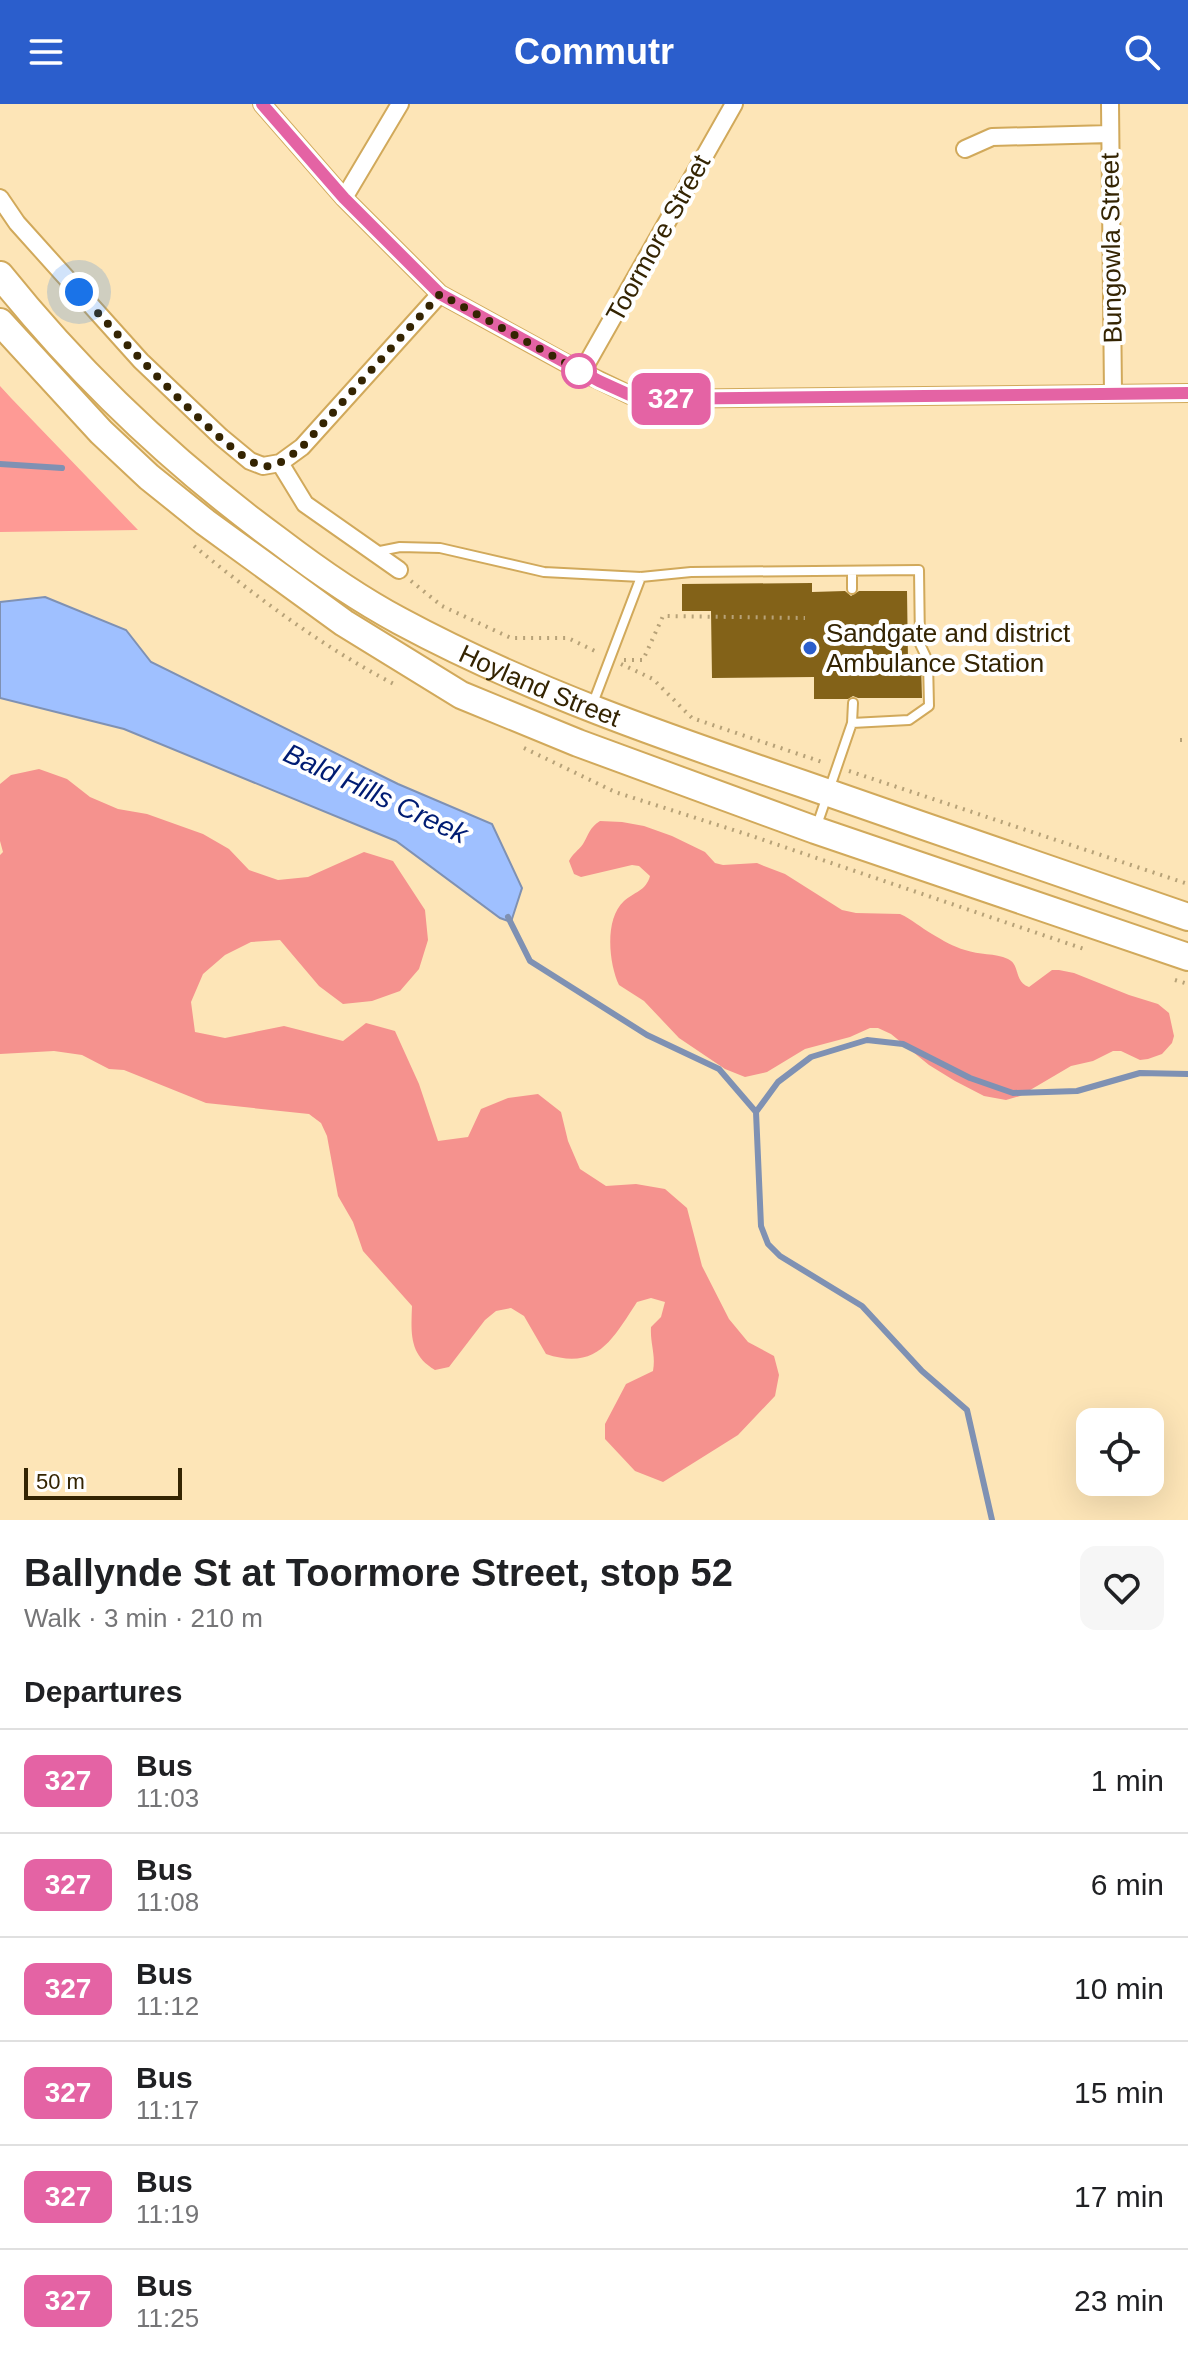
<!DOCTYPE html>
<html lang="en">
<head>
<meta charset="utf-8">
<style>
	body { margin:0; font-family:Arial,sans-serif; background:#f6f6f6; color:#202124; height:100vh; display:flex; flex-direction:column; font-size:30px; white-space:nowrap }
	* { box-sizing:border-box; margin:0 }
	p { font-size:26px; color:#757577 }
	.icon { flex:none; width:44px; height:44px; fill:none; stroke:currentColor; stroke-width:2; stroke-linecap:round; stroke-linejoin:round }
	.map { position:relative; height:1416px; overflow:hidden }
	.details { display:flex; flex-direction:column; background:#fff; flex:1 }
	.details>* { flex:none }
	.badge { padding:0 16px; border-radius:12px; font-size:28px; line-height:52px }
	.tools { position:absolute; left:1076px; top:1304px; display:grid; gap:16px }
	.tools a { display:grid; place-items:center; width:88px; height:88px; border-radius:16px; background:#fff; box-shadow:0 8px 32px #0002; font-size:40px }
	.scale { position:absolute; left:24px; bottom:20px; width:158px; box-sizing:border-box; padding-left:8px; border:4px solid #342402; border-top:0; font-size:22px; line-height:28px; white-space:nowrap; color:#342402; -webkit-text-stroke:6px #fff; paint-order:stroke }
	.you { position:absolute; width:40px; height:40px; margin:-20px; border:6px solid #fff; border-radius:50%; background:#1a73e8; box-shadow:0 0 0 12px #1a73e833 }
	.map>.badge { position:absolute; translate:-50% -50%; box-shadow:0 0 0 4px #fff }
	h2 { padding:0 24px; font-size:30px; line-height:72px }
	.round { display:grid; place-items:center; flex:none; width:84px; height:84px; border-radius:16px; background:#f6f6f6 }
	.overview { display:flex; align-items:center; justify-content:space-between; height:136px; padding:0 24px }
	h1 { font-size:38px; font-weight:700; line-height:60px }
	ul { padding:0; list-style:none }
	li { display:flex; align-items:center; gap:24px; height:104px; padding:0 24px; border-top:2px solid #e0e0e0 }
	li div { flex:1 }
	li b { display:block; font-size:30px }
	li em { font-style:normal }
	li .badge { min-width:88px; font-weight:700; text-align:center }
	header { display:flex; justify-content:space-between; align-items:center; height:104px; padding:0 24px; background:#2b5ecc; color:#fff; font-size:36px; font-weight:700 }
	.map>svg:first-child { display:block }
	.green { fill:#fe9a95 }
	.forest { fill:#f5928e }
	.water { fill:#9fc0ff; stroke:#7f91b3; stroke-width:2 }
	.lines { fill:none; stroke-linecap:round; stroke-linejoin:round }
	.stream { stroke:#7f91b3; stroke-width:6 }
	.building { fill:#836218 }
	.lane-casing { stroke:#d1a95b; stroke-width:12 }
	.street-casing { stroke:#d1a95b; stroke-width:20 }
	.primary-casing { stroke:#d1a95b; stroke-width:30 }
	.path { stroke:#b7a278; stroke-width:4; stroke-dasharray:2 6; stroke-linecap:butt }
	.lane { stroke:#fff; stroke-width:8 }
	.street { stroke:#fff; stroke-width:16 }
	.primary { stroke:#fff; stroke-width:26 }
	.line-casing { stroke:#fff; stroke-width:18 }
	.line { stroke:#e463a4; stroke-width:12 }
	.walk { stroke:#342402; stroke-width:8; stroke-dasharray:0 14.4 }
	.stop-dot { fill:#fff; stroke:#e463a4; stroke-width:4 }
	.poi-dot { fill:#2b5ecc; stroke:#fff; stroke-width:3 }
	.labels { text-anchor:middle; stroke-width:8; stroke-linejoin:round; paint-order:stroke }
	.street-label { font-size:26px; fill:#342402; stroke:#fff }
	.poi-label { font-size:26px; fill:#342402; stroke:#fff; text-anchor:start }
	.water-label { font-size:28px; font-style:italic; fill:#001c73; stroke:#fff }
</style>
</head>
<body>
<header><svg class="icon" aria-label="menu" viewBox="0 0 24 24"><path d="M4 6h16M4 12h16M4 18h16"/></svg>Commutr<svg class="icon" aria-label="search" viewBox="0 0 24 24"><circle cx="10" cy="10" r="6"/><path d="M15 15l6 6"/></svg></header>
<div class="map">
<svg width="1188" height="1416" viewBox="0 0 1188 1416">
	<rect width="100%" height="100%" fill="#fde5b7"/>
	<path class="green" d="M 0,282 L 11,294 L 138,426 L 0,428 Z"/>
	<path class="forest" d="M 39,665 L 67,675 L 90,693 L 118,705 L 147,710 L 203,730 L 229,745 L 249,766 L 278,776 L 308,773 L 364,748 L 393,757 L 425,806 L 428,836 L 419,865 L 400,887 L 372,897 L 343,900 L 319,882 L 280,836 L 251,838 L 225,851 L 203,870 L 191,898 L 195,928 L 225,934 L 284,922 L 343,937 L 366,919 L 395,927 L 419,980 L 438,1037 L 468,1033 L 481,1005 L 508,994 L 538,990 L 561,1008 L 568,1037 L 580,1065 L 606,1082 L 636,1080 L 665,1085 L 687,1104 L 702,1162 L 729,1215 L 748,1238 L 774,1252 L 779,1271 L 775,1292 L 738,1331 L 663,1378 L 635,1367 L 605,1335 L 605,1320 L 626,1280 L 653,1267 C 656,1250 650,1240 651,1223 L 661,1213 L 665,1198 L 651,1194 L 637,1198 C 612,1236 597,1267 546,1250 L 524,1212 L 511,1204 L 496,1207 L 485,1216 L 449,1263 L 435,1266 C 409,1251 411,1229 412,1202 L 363,1147 L 353,1118 L 338,1092 L 327,1032 L 321,1019 L 309,1010 L 206,999 L 124,966 L 109,965 L 82,951 L 54,947 L 0,950 L 0,751 L 3,748 L 0,737 L 0,680 L 11,671 Z
		M 600,717 L 622,718 L 644,722 L 672,732 L 705,748 L 715,759 L 723,761 L 757,759 L 764,762 L 785,770 L 842,806 L 856,809 L 900,810 C 912,815 921,824 932,830 C 942,836 954,843 965,846 C 979,851 995,849 1008,855 C 1021,861 1013,877 1029,883 L 1052,866 L 1059,866 L 1074,869 L 1129,891 L 1158,900 L 1169,909 L 1174,932 L 1172,939 L 1162,950 L 1148,955 L 1140,956 L 1121,947 L 1113,947 L 1093,957 L 1071,962 L 1020,992 L 1006,996 L 984,992 L 955,977 L 929,961 L 891,930 L 878,924 L 870,924 L 850,933 L 805,945 L 767,968 L 745,973 L 725,965 L 679,934 L 644,897 L 619,881 C 609,860 604,815 624,797 C 634,788 646,787 650,772 L 639,762 L 632,761 L 581,773 L 574,770 L 569,757 C 573,749 578,747 583,740 C 589,730 589,724 600,717 Z"/>
	<path class="water" d="M 45,493 L 126,526 L 151,558 L 398,680 L 492,720 L 522,784 L 511,818 L 500,814 L 396,737 L 124,625 L 0,594 L 0,498 Z"/>
	<g class="lines">
		<path class="stream" d="M 0,360 L 62,364
			M 508,813 L 530,857 L 647,931 L 719,965 L 756,1008 L 778,978 L 811,953 L 867,936 L 903,940 L 970,974 L 1013,989 L 1077,987 L 1140,969 L 1188,970
			M 756,1008 L 761,1122 L 768,1140 L 780,1152 L 862,1202 L 922,1267 L 967,1306 L 992,1416"/>
	</g>
	<path class="building" d="M 812,479 L 812,488 L 845,487 L 851,492 L 859,487 L 907,487 L 908,557 L 920,556 L 921,559 L 922,594 L 858,594 L 853,592 L 848,595 L 814,595 L 814,573 L 712,574 L 711,507 L 682,507 L 682,480 Z"/>
	<g class="lines">
		<defs>
			<path id="lane" d="M 375,448 L 400,443 L 440,444 L 544,468 L 641,473 L 691,468 L 919,466 L 920,540 L 928,557 L 929,602 L 909,616 L 852,619
				M 852,467 L 852,485
				M 593,599 L 641,473
				M 816,724 L 852,619 L 853,599"/>
			<path id="street" d="M 262,0 L 344,94 L 440,190 L 582,268 L 632,292 L 650,295 L 1188,289
				M 1110,0 L 1113,289
				M 965,45 L 992,33 L 1110,30
				M 0,94 L 17,119 L 141,257 L 221,333 L 250,357 L 263,362 L 280,359 L 305,400 L 399,466
				M 344,94 L 400,0
				M 582,268 L 734,0
				M 280,359 L 302,343 L 440,190"/>
			<g id="primary">
				<path id="s1" d="M 0,171 C 81,272 175,361 279,437 C 317,466 357,494 400,517 C 528,586 665,633 803,680 C 931,725 1059,768 1188,813"/>
				<path d="M 0,218 L 101,328 L 149,373 L 205,418 L 344,519 L 461,591 L 578,639 L 815,726 L 1188,853"/>
			</g>
		</defs>
		<use href="#lane" class="lane-casing"/>
		<use href="#street" class="street-casing"/>
		<use href="#primary" class="primary-casing"/>
		<path class="path" d="M 194,442 C 255,492 324,544 394,580
			M 411,477 L 442,502 L 511,534 L 568,534 L 599,549
			M 624,556 L 643,556 L 663,512 L 805,514
			M 621,560 L 653,575 L 692,614 L 825,659
			M 1180,636 L 1188,636
			M 524,644 L 615,688 L 749,731 L 1087,846
			M 849,667 L 1188,780
			M 1175,876 L 1188,880"/>
		<use href="#lane" class="lane"/>
		<use href="#street" class="street"/>
		<use href="#primary" class="primary"/>
	</g>
	<g class="lines">
		<defs>
			<path id="line" d="M 262,0 L 344,94 L 440,190 L 599,277 L 632,292 L 650,295 L 1188,289"/>
		</defs>
		<use href="#line" class="line-casing"/>
		<use href="#line" class="line"/>
		<path class="walk" d="M 79,188 C 106,218 232,359 263,362 C 278,364 291,351 302,343 L 440,190 L 582,268 L 579,267"/>
	</g>
	<circle class="stop-dot" cx="579" cy="267" r="16"/>
	<circle class="poi-dot" cx="810" cy="544" r="8"/>
	<g class="labels">
		<g class="street-label">
			<text transform="translate(658 134) rotate(-61)" y="9">Toormore Street</text>
			<text transform="translate(1111 144) rotate(-91)" y="9">Bungowla Street</text>
			<text dy="9" stroke="none"><textPath href="#s1" startOffset="686">Hoyland Street</textPath></text>
		</g>
		<g class="poi-label">
			<text x="826" y="538">Sandgate and district<tspan x="826" dy="30">Ambulance Station</tspan></text>
		</g>
		<g class="water-label">
			<text transform="translate(376 689) rotate(25)" y="10">Bald Hills Creek</text>
		</g>
	</g>
</svg>
<div class="tools">
<a><svg class="icon" aria-label="locate" viewBox="0 0 24 24"><circle cx="12" cy="12" r="6"/><path d="M12 2v4M12 18v4M2 12h4M18 12h4"/></svg></a>
</div>
<div class="scale">50 m</div>
<div class="you" style="left:79px;top:188px"></div>
<b class="badge" style="left:671px;top:295px;background:#e463a4;color:#fff">327</b>
</div>
<section class="details">
<div class="overview"><div><h1>Ballynde St at Toormore Street, stop 52</h1><p>Walk · 3 min · 210 m</p></div><a class="round"><svg class="icon" aria-label="heart" viewBox="0 0 24 24"><path d="M12 20l-8-8c-3-5 5-10 8-4 3-6 11-1 8 4z"/></svg></a></div>
<h2>Departures</h2>
<ul>
<li><span class="badge" style="background:#e463a4;color:#fff">327</span><div><b>Bus</b><p>11:03</p></div><em>1 min</em></li>
<li><span class="badge" style="background:#e463a4;color:#fff">327</span><div><b>Bus</b><p>11:08</p></div><em>6 min</em></li>
<li><span class="badge" style="background:#e463a4;color:#fff">327</span><div><b>Bus</b><p>11:12</p></div><em>10 min</em></li>
<li><span class="badge" style="background:#e463a4;color:#fff">327</span><div><b>Bus</b><p>11:17</p></div><em>15 min</em></li>
<li><span class="badge" style="background:#e463a4;color:#fff">327</span><div><b>Bus</b><p>11:19</p></div><em>17 min</em></li>
<li><span class="badge" style="background:#e463a4;color:#fff">327</span><div><b>Bus</b><p>11:25</p></div><em>23 min</em></li>
</ul>
</section>
</body>
</html>
